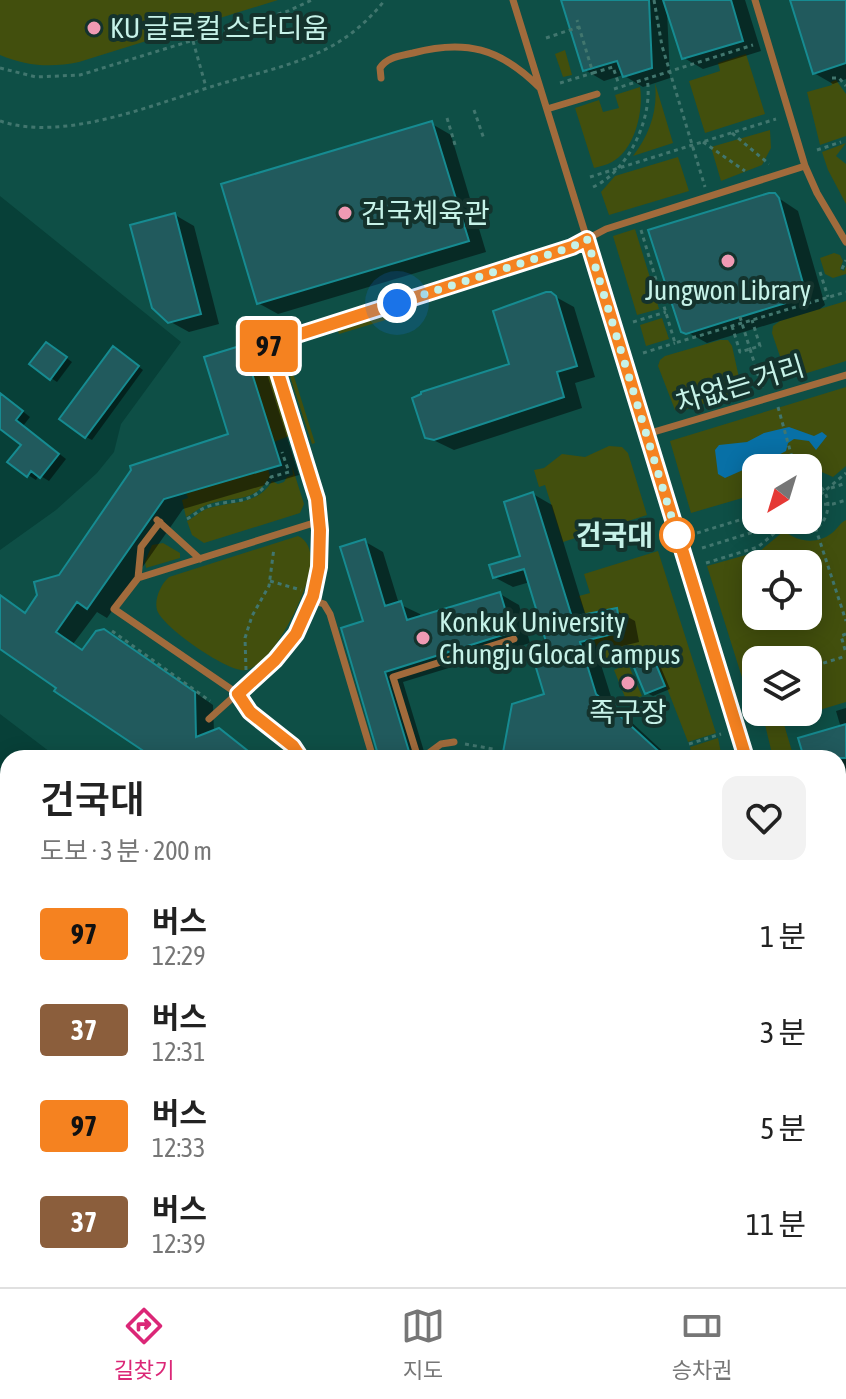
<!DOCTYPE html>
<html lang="ko">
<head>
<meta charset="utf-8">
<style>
	body { margin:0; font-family:"Asap Condensed","Noto Sans KR",sans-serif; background:#f2f2f2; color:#222; height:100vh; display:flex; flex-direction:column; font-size:30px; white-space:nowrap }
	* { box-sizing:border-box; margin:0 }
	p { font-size:26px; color:#767676 }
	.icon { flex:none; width:44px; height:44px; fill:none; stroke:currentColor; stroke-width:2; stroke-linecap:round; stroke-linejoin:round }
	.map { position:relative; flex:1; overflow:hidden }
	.panel { position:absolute; left:0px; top:750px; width:846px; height:538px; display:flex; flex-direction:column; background:#fff; border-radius:24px 24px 0 0; box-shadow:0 4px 20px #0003 }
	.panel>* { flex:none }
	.badge { padding:0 16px; border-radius:6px; font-size:28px; line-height:52px }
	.needle { width:52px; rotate:218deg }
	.tools { position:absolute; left:742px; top:454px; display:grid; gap:16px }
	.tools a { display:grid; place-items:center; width:80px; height:80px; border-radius:16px; background:#fff; box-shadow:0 4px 20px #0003; font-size:40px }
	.you { position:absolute; width:40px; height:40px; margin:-20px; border:6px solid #fff; border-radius:50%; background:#1a73e8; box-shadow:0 0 0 12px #1a73e833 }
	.map>.badge { position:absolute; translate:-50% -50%; box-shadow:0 0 0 4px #fff }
	.round { display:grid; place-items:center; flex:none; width:84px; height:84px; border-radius:16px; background:#f2f2f2 }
	.headline { display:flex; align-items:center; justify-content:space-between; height:136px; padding:0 40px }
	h1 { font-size:38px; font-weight:600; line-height:60px }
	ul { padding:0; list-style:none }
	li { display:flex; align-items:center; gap:24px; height:96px; padding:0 40px }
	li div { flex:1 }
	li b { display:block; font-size:30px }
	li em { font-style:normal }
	li .badge { min-width:88px; font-weight:700; text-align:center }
	.tab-bar { display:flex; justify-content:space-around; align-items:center; height:112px; border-top:2px solid #e0e0e0; background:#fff; font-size:22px; color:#767676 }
	.tab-bar a { display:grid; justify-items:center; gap:4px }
	.tab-bar .active { color:#db2777 }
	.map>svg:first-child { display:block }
	.built { fill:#0e4f46; fill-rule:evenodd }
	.green { fill:#424f0d; fill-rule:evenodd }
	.forest { fill:#6a7c1f }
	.water { fill:#0870a6 }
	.shadow { fill:#0007 }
	.building { fill:#215a5d; stroke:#168b91; stroke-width:2 }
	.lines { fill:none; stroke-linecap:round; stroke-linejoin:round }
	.path { stroke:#41766e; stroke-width:3; stroke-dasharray:4 4; stroke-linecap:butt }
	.service { stroke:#a16b3c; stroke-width:7 }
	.minor { stroke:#a16b3c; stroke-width:14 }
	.path-bridge { stroke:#41766e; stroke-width:3; stroke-dasharray:4 4; stroke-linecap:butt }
	.line-casing { stroke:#fff; stroke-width:18 }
	.line { stroke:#f58220; stroke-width:12 }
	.walk { stroke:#c6f2e8; stroke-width:8; stroke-dasharray:0 14.4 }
	.poi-dot { fill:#f09ab4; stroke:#14332d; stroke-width:3 }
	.stop-dot { fill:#fff; stroke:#f58220; stroke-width:4 }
	.labels { text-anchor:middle; stroke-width:8; stroke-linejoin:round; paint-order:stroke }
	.poi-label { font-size:28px; fill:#c6f2e8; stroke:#14332d; text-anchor:start }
	.street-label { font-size:28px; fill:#c6f2e8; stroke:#14332d }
	.stop-label { font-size:28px; font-weight:bold; fill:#c6f2e8; stroke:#14332d; text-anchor:end }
</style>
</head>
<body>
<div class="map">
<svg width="846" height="1287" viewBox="0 0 846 1287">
	<rect width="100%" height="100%" fill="#074038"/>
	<path class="built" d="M 0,0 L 846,0 L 846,1287 L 650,1287 L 633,1280 L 838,1280 L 838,758 L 58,758 L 0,714 L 0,550 L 56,510 L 97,473 L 114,452 L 121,424 L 181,342 L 0,196 ZM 756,468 L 808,468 L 808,520 L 756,520 ZM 756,564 L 808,564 L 808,616 L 756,616 ZM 756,660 L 808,660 L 808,712 L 756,712 Z"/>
	<path class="green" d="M 0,0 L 278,0 L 79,62 C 51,68 26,66 0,55 Z
		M 565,50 L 572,75 L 563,77 L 555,54 Z
		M 746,54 L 765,114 L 705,133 L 689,81 L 720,71 L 718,63 Z
		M 836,80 L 846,94 L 846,136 L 820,145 L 807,92 L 832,85 L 831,82 Z
		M 655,83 L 673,143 L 633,156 C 650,134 658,110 655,83 Z
		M 640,87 C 644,110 635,150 612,162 C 607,165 600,166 594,168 L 575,108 L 599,100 L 603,112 L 619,108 L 615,95 Z
		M 770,130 L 771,148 L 762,165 L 721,181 L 711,147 Z
		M 846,143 L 836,156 L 846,164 L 846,204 L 828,170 L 822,152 Z
		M 678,157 L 689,191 L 609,215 L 601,192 L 615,176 Z
		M 635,229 L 652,284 L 646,286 L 650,299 L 656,298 L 659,309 L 637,315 L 613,236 Z
		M 834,253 L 840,255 L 843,261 L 840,269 L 844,271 L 846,266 L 846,274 L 833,278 L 825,274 L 820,258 Z
		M 846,301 L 846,361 L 794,377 L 787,377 L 772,333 L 773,326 L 780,321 Z
		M 410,305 L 412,312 L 339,334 L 337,328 Z
		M 662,318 L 669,339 L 646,346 L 640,325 Z
		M 258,340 L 289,436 L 274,442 L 243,345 Z
		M 720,340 L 728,340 L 732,346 L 742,391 L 682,411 L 675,410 L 658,366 L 660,360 L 665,356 Z
		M 286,351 L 315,443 L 312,444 L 284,358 Z
		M 846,387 L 846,466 L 833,477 L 815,469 L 756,468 L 756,494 L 691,513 L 670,441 Z
		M 609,446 L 622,447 L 628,453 L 647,515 L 563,542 L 545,485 L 539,487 L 534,470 L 544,468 L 562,454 L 585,457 Z
		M 292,466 L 304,504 L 300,513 L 204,543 L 192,535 L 187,521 C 195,517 201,510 209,508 C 233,501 258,505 272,481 L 278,484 L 284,482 L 287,477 L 293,475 Z
		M 268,469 L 270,476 C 254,505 235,495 209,504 C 200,507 194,513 186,517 L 182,500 L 188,498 L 186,492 Z
		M 846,520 L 846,702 L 783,721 L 794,758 L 773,758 L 762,712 L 808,712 L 808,660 L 756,660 L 756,694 L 753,685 L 745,687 L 707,566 L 760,551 L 784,531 C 798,542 817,545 832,533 C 838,528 840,523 846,520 ZM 756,564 L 808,564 L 808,616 L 756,616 Z
		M 298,536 C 314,543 312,565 308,579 C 300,605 274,661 247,670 C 231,675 162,627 157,610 C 154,599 161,584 169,577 Z
		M 163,543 L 180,553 L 180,558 L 146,568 L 145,562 L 152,545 Z
		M 658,551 L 716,733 L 688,742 L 651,647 C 636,653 615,667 600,657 L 579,596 L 590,593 L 584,574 Z
		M 628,664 L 642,696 L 627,702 L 614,670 Z
		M 718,738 L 722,758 L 693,758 L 690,747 Z
		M 846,893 L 846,919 L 838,930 L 838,894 Z
		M 846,973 L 846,1051 L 838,1051 L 838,984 Z"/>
	<path class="forest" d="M 846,1070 L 846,1181 L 838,1135 L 838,1072 Z
		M 633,1280 L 756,1280 L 759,1287 L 650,1287 Z"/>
	<path class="water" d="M 789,427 L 814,436 L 822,432 L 827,436 L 816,450 L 809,441 L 794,439 L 788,443 L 786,451 L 769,460 L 767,468 L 756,468 L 756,474 L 743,470 L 725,478 L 718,474 L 715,450 L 719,445 L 747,442 L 764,433 Z"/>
	<path class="shadow" d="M 563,0 L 745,0 L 761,51 L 703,69 L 684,58 L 667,11 L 670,78 L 643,87 L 623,75 L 604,81 L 585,70 Z
		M 797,0 L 846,0 L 846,79 L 833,84 L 814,73 Z
		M 432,124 L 451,135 L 486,252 L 278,314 L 258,303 Z
		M 774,195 L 798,211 L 825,305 L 820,309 L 707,343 L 687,332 Z
		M 175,215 L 194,226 L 219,324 L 189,332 L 169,321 Z
		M 554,296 L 574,307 L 595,377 L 575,383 L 582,408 L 454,450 L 429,438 L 512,366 Z
		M 243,347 L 262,358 L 299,475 L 183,509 L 107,618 L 97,612 L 73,644 L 84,651 L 123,642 L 213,705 L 214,732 L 219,730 L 259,758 L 157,758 L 0,646 L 0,596 L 27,614 L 60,577 L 231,436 Z
		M 53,348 L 72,362 L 57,382 L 51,378 Z
		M 119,352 L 143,370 L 92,440 L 86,437 Z
		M 0,401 L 11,402 L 30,417 L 23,426 L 66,459 L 49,481 L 39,475 L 36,480 L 28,475 L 23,444 L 0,426 Z
		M 533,494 L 552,505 L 586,616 L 617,611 L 635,621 L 639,642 L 597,652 L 614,706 L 670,758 L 504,758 L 547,695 L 549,647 L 530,582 L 513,587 L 494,577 L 522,557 Z
		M 364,541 L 383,552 L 399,604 L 420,614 L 421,618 L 500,594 L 519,605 L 530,643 L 403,682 L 426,758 L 381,758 L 366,623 Z
		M 653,659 L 659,663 L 670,689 L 653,696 L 647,693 Z
		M 846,708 L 846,812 L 838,810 L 838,758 L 806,758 L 841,728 L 836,711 Z"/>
	<path class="building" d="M 561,0 L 649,0 L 652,68 L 623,77 L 617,61 L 583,71 Z
		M 663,0 L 731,0 L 743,41 L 682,59 Z
		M 790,0 L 846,0 L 846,63 L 813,74 Z
		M 432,121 L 469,241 L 257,304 L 221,184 Z
		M 769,193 L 775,193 L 779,198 L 806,294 L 802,298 L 740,317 L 686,334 L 681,332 L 648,230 Z
		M 175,213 L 201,314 L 168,323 L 152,308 L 130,225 Z
		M 546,292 L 551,292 L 556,296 L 577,366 L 557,372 L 564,397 L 434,440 L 425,438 L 412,398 L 421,394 L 421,392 L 509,364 L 493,311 Z
		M 46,342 L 67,357 L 50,380 L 29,364 Z
		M 243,345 L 281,465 L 164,499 L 87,609 L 77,602 L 56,632 L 82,650 L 96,631 L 104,629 L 195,692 L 196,737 L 219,728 L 257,758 L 154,758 L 54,691 L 56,688 L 0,649 L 0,595 L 25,613 L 37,595 L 34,582 L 59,575 L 131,470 L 130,466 L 228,434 L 204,357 Z
		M 113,346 L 139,366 L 85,438 L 59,419 Z
		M 0,393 L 23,411 L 16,420 L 59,454 L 40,478 L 31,471 L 27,477 L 7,462 L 21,445 L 0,429 Z
		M 533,492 L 572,617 L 617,608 L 621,632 L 580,642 L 596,694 L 666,758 L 502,758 L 512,704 L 544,694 L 531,651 L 547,645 L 524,569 L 493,578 L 489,565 L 520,556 L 504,502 Z
		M 365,539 L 385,606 L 401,601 L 407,620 L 500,592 L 512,632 L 385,672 L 411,758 L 379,758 L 341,628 L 363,621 L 340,547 Z
		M 653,657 L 665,686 L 645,694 L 633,665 Z
		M 846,724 L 846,758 L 804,758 L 798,738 Z"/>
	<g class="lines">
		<path class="path" d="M 654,0 L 662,46 L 705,187
			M 546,38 L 579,27 L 577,20
			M 193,41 L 206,87
			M 0,68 L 36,77 L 80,75 L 288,11 L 312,0
			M 593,73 L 613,67 L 619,85
			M 832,78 L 839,78 L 846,86
			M 560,83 L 593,73 L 579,27
			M 614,89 L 753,45
			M 474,110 L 484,139
			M 447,118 L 456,148
			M 0,121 C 64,143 157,103 220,84 C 254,74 292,66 324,50 C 349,38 368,21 385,0
			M 732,133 L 769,164
			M 703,142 L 745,171
			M 817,150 L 841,142
			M 590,177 L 776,119
			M 593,187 C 629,171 654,116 647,78
			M 641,230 L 675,343 L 846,292
			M 842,269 L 846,260
			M 820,272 L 828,297
			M 633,322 L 666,312
			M 732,326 L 740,352 L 760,346 L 752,320
			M 750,349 L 762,388
			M 643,353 L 675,343
			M 778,407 L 795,468
			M 831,488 L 846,483
			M 808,505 L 846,621
			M 808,505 L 846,473
			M 808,505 L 833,504 L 846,500
			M 187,519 C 195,515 201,508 209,506 C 237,498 254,506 271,477 L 289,472 L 282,452
			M 789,520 C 824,554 846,488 808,481
			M 697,533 L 756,515
			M 702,548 L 786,522
			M 706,563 L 758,547 L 790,520
			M 270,581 L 301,590
			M 112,631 L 210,701
			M 846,634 L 841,636 L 846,653
			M 808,668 L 846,656
			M 246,670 L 245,638 L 252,616 L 269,586 L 274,548
			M 745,687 L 756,684
			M 465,744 L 493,749
			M 689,744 L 721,734
			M 838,815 L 846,816
			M 838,841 L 843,857
			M 838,994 L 846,999
			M 838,1019 L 846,1028
			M 762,1280 L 765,1287"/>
		<path class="service" d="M 513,0 L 738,727 L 746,758
			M 755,0 L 805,166
			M 381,78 L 380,68 C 387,57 400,56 413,53 C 465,39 500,48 539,87
			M 547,109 L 597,94
			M 647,434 L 846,375
			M 157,520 L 200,559
			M 138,578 L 141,547 L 160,522
			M 312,600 L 324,604 L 330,614 L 373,758
			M 209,719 L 283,652 L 305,618 L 317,581 L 320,541 L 319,509 L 269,344 L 572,247 L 606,229 L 805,166 L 817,193 L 846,242
			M 301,758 L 293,746 L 250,712 L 238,694 L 114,609 L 138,578 L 320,521
			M 418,758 L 393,677 L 514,639
			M 422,758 L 441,744 L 454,742
			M 838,875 L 846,871
			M 838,950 L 846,938
			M 838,1060 L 846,1059
			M 820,1280 L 820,1287"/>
		<path class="minor" d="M 0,982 L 8,986
			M 0,1164 L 8,1164"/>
		<path class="path-bridge" d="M 740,317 L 750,349"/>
	</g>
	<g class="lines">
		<defs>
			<path id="line" d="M 301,758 L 293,746 L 250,712 L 238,694 L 275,660 L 296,634 L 313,596 L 319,567 L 320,530 L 317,499 L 269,344 L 572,247 L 587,239 L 746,758"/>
		</defs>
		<use href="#line" class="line-casing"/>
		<use href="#line" class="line"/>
		<path class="walk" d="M 397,303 L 572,247 L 587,239 L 677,535"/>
	</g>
	<g class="poi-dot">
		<circle cx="94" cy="28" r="8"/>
		<circle cx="345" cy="213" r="8"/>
		<circle cx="728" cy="261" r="8"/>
		<circle cx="423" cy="638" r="8"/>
		<circle cx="628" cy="683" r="8"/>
	</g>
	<circle class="stop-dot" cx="677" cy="535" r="16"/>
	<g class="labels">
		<g class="poi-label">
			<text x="110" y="38">KU 글로컬 스타디움</text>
			<text x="361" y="223">건국체육관</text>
			<text x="728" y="300" text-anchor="middle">Jungwon Library</text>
			<text x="439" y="632">Konkuk University<tspan x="439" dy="32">Chungju Glocal Campus</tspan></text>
			<text x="628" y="722" text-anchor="middle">족구장</text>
		</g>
		<g class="street-label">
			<text transform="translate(740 384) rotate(-17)" y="10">차없는 거리</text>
		</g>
		<g class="stop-label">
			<text x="653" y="545">건국대</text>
		</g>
	</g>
</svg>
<div class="tools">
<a><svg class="needle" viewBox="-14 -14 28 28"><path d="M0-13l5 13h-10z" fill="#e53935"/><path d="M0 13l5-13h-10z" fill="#767676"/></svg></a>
<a><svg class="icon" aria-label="locate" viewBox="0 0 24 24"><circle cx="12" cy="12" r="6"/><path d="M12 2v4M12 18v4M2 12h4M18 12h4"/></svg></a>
<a><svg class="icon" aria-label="layers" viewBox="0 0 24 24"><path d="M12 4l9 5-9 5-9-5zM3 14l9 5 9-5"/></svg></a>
</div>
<div class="you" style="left:397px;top:303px"></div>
<b class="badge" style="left:269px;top:346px;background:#f58220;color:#111">97</b>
<section class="panel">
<div class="headline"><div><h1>건국대</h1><p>도보 · 3 분 · 200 m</p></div><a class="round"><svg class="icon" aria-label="heart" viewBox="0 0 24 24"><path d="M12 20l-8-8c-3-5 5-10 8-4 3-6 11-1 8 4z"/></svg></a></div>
<ul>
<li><span class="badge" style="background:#f58220;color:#111">97</span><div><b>버스</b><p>12:29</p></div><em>1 분</em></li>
<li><span class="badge" style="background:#8b5e3c;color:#fff">37</span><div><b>버스</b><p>12:31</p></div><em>3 분</em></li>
<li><span class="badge" style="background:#f58220;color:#111">97</span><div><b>버스</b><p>12:33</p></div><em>5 분</em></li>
<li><span class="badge" style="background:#8b5e3c;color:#fff">37</span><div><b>버스</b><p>12:39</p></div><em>11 분</em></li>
</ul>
</section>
</div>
<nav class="tab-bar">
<a class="active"><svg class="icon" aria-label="directions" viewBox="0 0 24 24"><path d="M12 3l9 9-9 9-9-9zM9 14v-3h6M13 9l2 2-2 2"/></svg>길찾기</a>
<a><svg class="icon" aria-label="map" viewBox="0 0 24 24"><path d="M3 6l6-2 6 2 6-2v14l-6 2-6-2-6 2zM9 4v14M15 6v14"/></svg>지도</a>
<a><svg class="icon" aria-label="tickets" viewBox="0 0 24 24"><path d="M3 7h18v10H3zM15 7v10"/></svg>승차권</a>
</nav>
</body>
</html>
